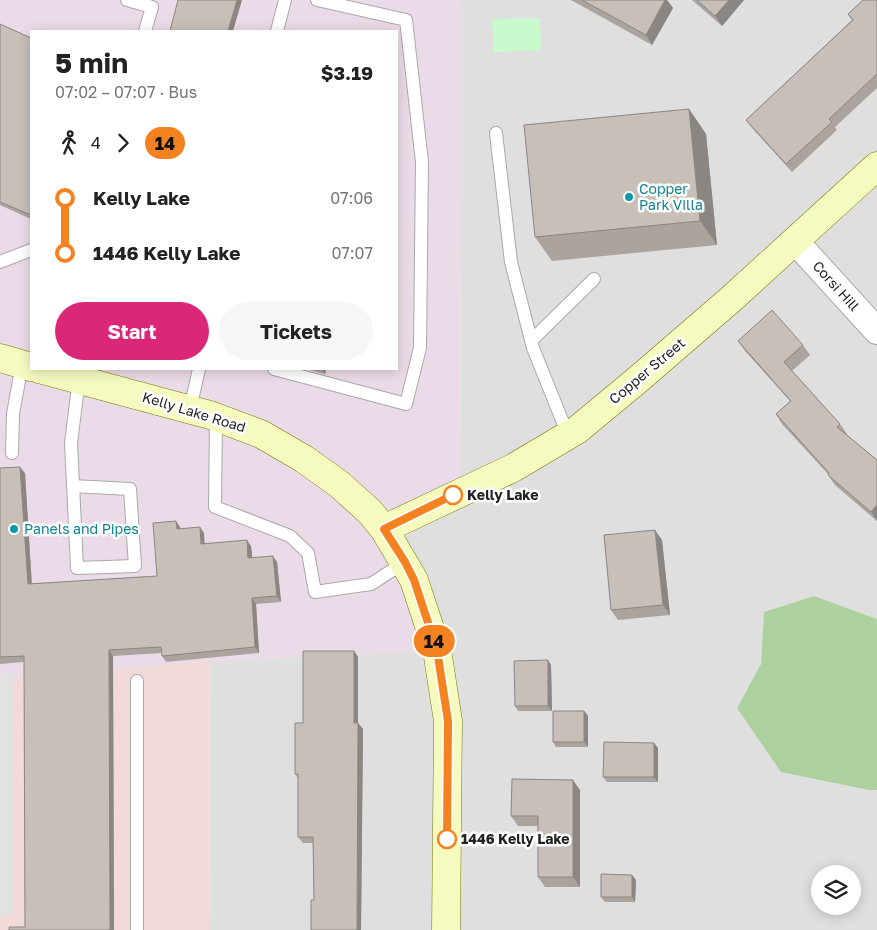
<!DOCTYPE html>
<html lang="en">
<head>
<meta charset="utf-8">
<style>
	body { margin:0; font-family:"Golos Text",sans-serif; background:#f6f6f6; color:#222; height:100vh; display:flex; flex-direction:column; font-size:19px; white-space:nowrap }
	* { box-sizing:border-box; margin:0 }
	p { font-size:16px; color:#767676 }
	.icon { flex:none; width:28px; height:28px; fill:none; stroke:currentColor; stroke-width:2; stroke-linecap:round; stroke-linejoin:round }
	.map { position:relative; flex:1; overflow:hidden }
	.drawer { position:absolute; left:30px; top:30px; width:368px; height:340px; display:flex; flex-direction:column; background:#fff; border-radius:0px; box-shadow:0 2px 12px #0003 }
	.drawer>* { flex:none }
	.badge { padding:0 10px; border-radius:16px; font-size:18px; line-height:32px }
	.buttons { position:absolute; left:811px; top:865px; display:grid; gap:10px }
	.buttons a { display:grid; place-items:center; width:50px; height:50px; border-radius:50%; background:#fff; box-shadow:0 2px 12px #0003; font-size:25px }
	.map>.badge { position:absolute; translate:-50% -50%; box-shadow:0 0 0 2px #fff }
	.legs { display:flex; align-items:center; gap:8px; height:55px; padding:0 25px; font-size:16px }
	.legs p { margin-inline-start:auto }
	.headline { display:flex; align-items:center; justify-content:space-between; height:85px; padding:0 25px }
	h1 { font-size:28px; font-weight:700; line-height:38px }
	.primary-button { display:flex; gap:10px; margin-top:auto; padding:10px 25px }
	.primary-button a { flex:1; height:58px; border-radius:30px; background:#db2777; color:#fff; font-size:20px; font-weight:700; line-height:58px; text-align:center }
	.primary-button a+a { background:#f6f6f6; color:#222 }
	ul { padding:0 25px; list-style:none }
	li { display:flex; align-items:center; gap:18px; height:55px; font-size:19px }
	li i { display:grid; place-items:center; width:8px; height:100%; margin:0 6px; background:currentColor }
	li i::after { content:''; width:12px; height:12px; margin:-6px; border:4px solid; border-radius:50%; background:#fff }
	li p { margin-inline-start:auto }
	li:first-child i { background:linear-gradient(#0000 50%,currentColor 0) }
	li:last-child i { background:linear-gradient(currentColor 50%,#0000 0) }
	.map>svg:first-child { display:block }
	.residential { fill:#e0dfdf; fill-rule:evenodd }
	.commercial { fill:#f2dad9 }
	.industrial { fill:#ebdbe8; fill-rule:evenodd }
	.forest { fill:#add19e }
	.park { fill:#c8facc }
	.parking { fill:#e2e2e2 }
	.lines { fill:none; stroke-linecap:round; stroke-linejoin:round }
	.lane-casing { stroke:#a9a9a9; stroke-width:14 }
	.street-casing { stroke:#a9a9a9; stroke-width:28 }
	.secondary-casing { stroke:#707d05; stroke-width:29 }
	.lane { stroke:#fff; stroke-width:12 }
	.street { stroke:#fff; stroke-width:26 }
	.secondary { stroke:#f7fabf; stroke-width:28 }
	.wall { fill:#aba49e }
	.shaded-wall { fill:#8b8681 }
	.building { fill:#c7bfb8; stroke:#8b8681 }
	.line-1-casing { stroke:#fff; stroke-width:11 }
	.line-1 { stroke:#f58220; stroke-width:8 }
	.culture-dot { fill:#0f9aa8; stroke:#fff; stroke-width:2 }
	.stop-1-dot { fill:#fff; stroke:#f58220; stroke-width:2.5 }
	.labels { text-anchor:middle; stroke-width:5; stroke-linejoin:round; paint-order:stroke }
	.culture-label { font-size:14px; fill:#0d838f; stroke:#fff; text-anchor:start }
	.street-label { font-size:14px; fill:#222; stroke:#fff }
	.stop-label { font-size:14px; font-weight:bold; fill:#222; stroke:#fff; text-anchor:start }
</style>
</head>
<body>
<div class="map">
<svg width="877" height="930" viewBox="0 0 877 930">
	<rect width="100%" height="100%" fill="#f2efe9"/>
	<path class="residential" d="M 462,0 L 877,0 L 877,619 L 814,596 L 764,612 L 761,664 L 737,708 L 869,790 L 877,790 L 877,930 L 209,930 L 210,661 L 435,650 L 381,528 L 460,489 ZM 820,874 L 852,874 L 852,906 L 820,906 Z"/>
	<path class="commercial" d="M 210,661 L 209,930 L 0,930 L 0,676 L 35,676 Z"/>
	<path class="industrial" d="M 0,0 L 462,0 L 460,490 L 381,528 L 435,650 L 210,661 L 35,676 L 0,676 ZM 31,31 L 396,31 L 396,369 L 31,369 Z"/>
	<path class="forest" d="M 814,596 L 877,619 L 877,790 L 869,790 L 781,772 L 737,708 L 761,664 L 764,612 Z"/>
	<path class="park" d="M 540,18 L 541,50 L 494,52 L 492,19 Z"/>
	<path class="parking" d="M 13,672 L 13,914 L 0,915 L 0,930 L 0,673 Z"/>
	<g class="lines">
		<defs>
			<path id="lane" d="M 127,0 L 152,7 L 145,31
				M 277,31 L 285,0
				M 496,133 L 511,262 L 533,348 L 568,435
				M 0,262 L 31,250
				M 532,340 L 594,279
				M 274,369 L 406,404 L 420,348 L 422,162 L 406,20 L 317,0
				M 190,409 L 199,369
				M 216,417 L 215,507 L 290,536 L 308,553 L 315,592 L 371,584 L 405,562
				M 12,453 L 13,414 L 22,364
				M 73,486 L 130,489 L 135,566 L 77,568 L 71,443 L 79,379
				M 137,681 L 137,930"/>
			<path id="street" d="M 795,241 L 877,331"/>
			<path id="secondary" d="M 0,358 L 31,367
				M 39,369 L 210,415 L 261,434 L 304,459 L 339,484 L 370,512 L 384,529 L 414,580 L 437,650 L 448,721 L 446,930
				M 384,529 L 513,468 L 577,430 L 635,382 L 730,300 L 877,166"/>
		</defs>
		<use href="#lane" class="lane-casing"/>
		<use href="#street" class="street-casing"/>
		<use href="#secondary" class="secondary-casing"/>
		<use href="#lane" class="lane"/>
		<use href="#street" class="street"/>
		<use href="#secondary" class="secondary"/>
	</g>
	<path class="wall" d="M 571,0 L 667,0 L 673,8 L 652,45 Z
		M 692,0 L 744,0 L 722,26 Z
		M 877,0 L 877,88 L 835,127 L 837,130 L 792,172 L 752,128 L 746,120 L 852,20 L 848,14 Z
		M 0,24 L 31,38 L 31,219 L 0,205 Z
		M 689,109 L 706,134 L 717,245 L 552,261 L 535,237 Z
		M 738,341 L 803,345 L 810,355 L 792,371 L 840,424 L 847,434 L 846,434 L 877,460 L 877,521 L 835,485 L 828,475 L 828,474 L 782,424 L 776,414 L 790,401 L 745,351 Z
		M 305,369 L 326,369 L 325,374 Z
		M 0,468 L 25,473 L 32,584 L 157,576 L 176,521 L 180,529 L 204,533 L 204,543 L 251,546 L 252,557 L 277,562 L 281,602 L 256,604 L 259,653 L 166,662 L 162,656 L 162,653 L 113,656 L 114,930 L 9,930 L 25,927 L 24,662 L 0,664 Z
		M 662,540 L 670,615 L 618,620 L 611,610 Z
		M 354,651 L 358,657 L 358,723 L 363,729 L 361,930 L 311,930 L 314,900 L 313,843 L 303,843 L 298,837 L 298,778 L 295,774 L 303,723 Z
		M 551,665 L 552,711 L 518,711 L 515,706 Z
		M 584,711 L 588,716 L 588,747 L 556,747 L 553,742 Z
		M 654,743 L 658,748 L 658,782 L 607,782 L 603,777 Z
		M 580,790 L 580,887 L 545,887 L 538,877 L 538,826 L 518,826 L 511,816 Z
		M 636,880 L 635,902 L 605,902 L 601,897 Z"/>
	<path class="shaded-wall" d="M 237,0 L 242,0 L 233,31 L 228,31 Z
		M 665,0 L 667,0 L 673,8 L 652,45 L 646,35 Z
		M 729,0 L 744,0 L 722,26 L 715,16 Z
		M 689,109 L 706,134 L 717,245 L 700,221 Z
		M 322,369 L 326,369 L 325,374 Z
		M 20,467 L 25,473 L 32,590 L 28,584 Z
		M 877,505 L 877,521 L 871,512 Z
		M 176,521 L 180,527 L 181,535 L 177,529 Z
		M 200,527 L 204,533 L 205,550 L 201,544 Z
		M 655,530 L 662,540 L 670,615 L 663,605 Z
		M 247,540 L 251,546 L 253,564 L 248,558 Z
		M 273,556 L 277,562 L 281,602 L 277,596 Z
		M 252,598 L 256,604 L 259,653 L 255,647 Z
		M 109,650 L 113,656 L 114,930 L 110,930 Z
		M 354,651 L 358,657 L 358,729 L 354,723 Z
		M 548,660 L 551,665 L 552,711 L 548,706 Z
		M 584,711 L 588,716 L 588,747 L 584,742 Z
		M 358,723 L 363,729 L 361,930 L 357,930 Z
		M 654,743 L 658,748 L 658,782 L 654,777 Z
		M 573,780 L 580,790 L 580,887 L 573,877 Z
		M 632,875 L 636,880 L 635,902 L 632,897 Z"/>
	<path class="building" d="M 178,0 L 237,0 L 228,31 L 170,31 Z
		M 582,0 L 665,0 L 646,35 Z
		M 697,0 L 729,0 L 715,16 Z
		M 863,0 L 877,0 L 877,74 L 829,119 L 832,122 L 786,164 L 746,120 L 853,20 L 848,14 Z
		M 0,24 L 31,38 L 31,215 L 0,202 Z
		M 689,109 L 700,221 L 535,237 L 524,125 Z
		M 772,310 L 803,345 L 784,362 L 840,424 L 837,427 L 877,460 L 877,505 L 871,512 L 828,475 L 829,473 L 776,414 L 791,401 L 738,341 Z
		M 20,467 L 28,584 L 157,576 L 153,523 L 176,521 L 177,529 L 200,527 L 201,544 L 247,540 L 248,558 L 273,556 L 277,596 L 252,598 L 255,647 L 162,656 L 161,647 L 109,650 L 110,930 L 9,930 L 9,927 L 25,927 L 24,656 L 0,657 L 0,468 Z
		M 655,530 L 663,605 L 611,610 L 604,535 Z
		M 303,651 L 354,651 L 354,723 L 358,723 L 357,930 L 311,930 L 311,900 L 314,900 L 313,837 L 298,837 L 298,774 L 295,774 L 295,723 L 303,723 Z
		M 548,660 L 548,706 L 515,706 L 514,661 Z
		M 553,711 L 584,711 L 584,742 L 553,742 Z
		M 604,742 L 654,743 L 654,777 L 603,777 Z
		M 512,779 L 573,780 L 573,877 L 538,877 L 538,816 L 511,816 Z
		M 601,874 L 632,875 L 632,897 L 601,897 Z"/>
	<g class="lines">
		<defs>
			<path id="line-1" d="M 447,839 L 448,721 L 437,650 L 414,580 L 405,562 L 384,529 L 453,495"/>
		</defs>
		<use href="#line-1" class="line-1-casing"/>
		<use href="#line-1" class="line-1"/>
	</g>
	<g class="culture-dot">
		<circle cx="629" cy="197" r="5"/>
		<circle cx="14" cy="529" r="5"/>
	</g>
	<g class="stop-1-dot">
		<circle cx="453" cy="495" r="9"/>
		<circle cx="447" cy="839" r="9"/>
	</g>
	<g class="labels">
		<g class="culture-label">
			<text x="639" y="194">Copper<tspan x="639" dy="16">Park Villa</tspan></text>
			<text x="24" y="534">Panels and Pipes</text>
		</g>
		<g class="street-label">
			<text transform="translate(836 286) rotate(48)" y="5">Corsi Hill</text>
			<text transform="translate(647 371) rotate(-40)" y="5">Copper Street</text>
			<text transform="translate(194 412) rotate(17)" y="5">Kelly Lake Road</text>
		</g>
		<g class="stop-label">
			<text x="467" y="500">Kelly Lake</text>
			<text x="461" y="844">1446 Kelly Lake</text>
		</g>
	</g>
</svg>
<div class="buttons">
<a><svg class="icon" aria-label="layers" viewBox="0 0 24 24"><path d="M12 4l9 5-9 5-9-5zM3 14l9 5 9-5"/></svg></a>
</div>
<b class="badge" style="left:434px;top:641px;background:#f58220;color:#111">14</b>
<section class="drawer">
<div class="headline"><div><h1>5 min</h1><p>07:02 – 07:07 · Bus</p></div><b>$3.19</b></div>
<div class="legs"><svg class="icon" aria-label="walk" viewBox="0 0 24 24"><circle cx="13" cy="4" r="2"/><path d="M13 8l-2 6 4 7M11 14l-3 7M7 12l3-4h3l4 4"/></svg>4<svg class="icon" aria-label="forward" viewBox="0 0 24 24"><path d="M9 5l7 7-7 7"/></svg><b class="badge" style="background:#f58220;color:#111">14</b></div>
<ul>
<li><i style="color:#f58220"></i><b>Kelly Lake</b><p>07:06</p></li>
<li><i style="color:#f58220"></i><b>1446 Kelly Lake</b><p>07:07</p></li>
</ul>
<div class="primary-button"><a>Start</a><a>Tickets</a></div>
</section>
</div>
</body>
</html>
